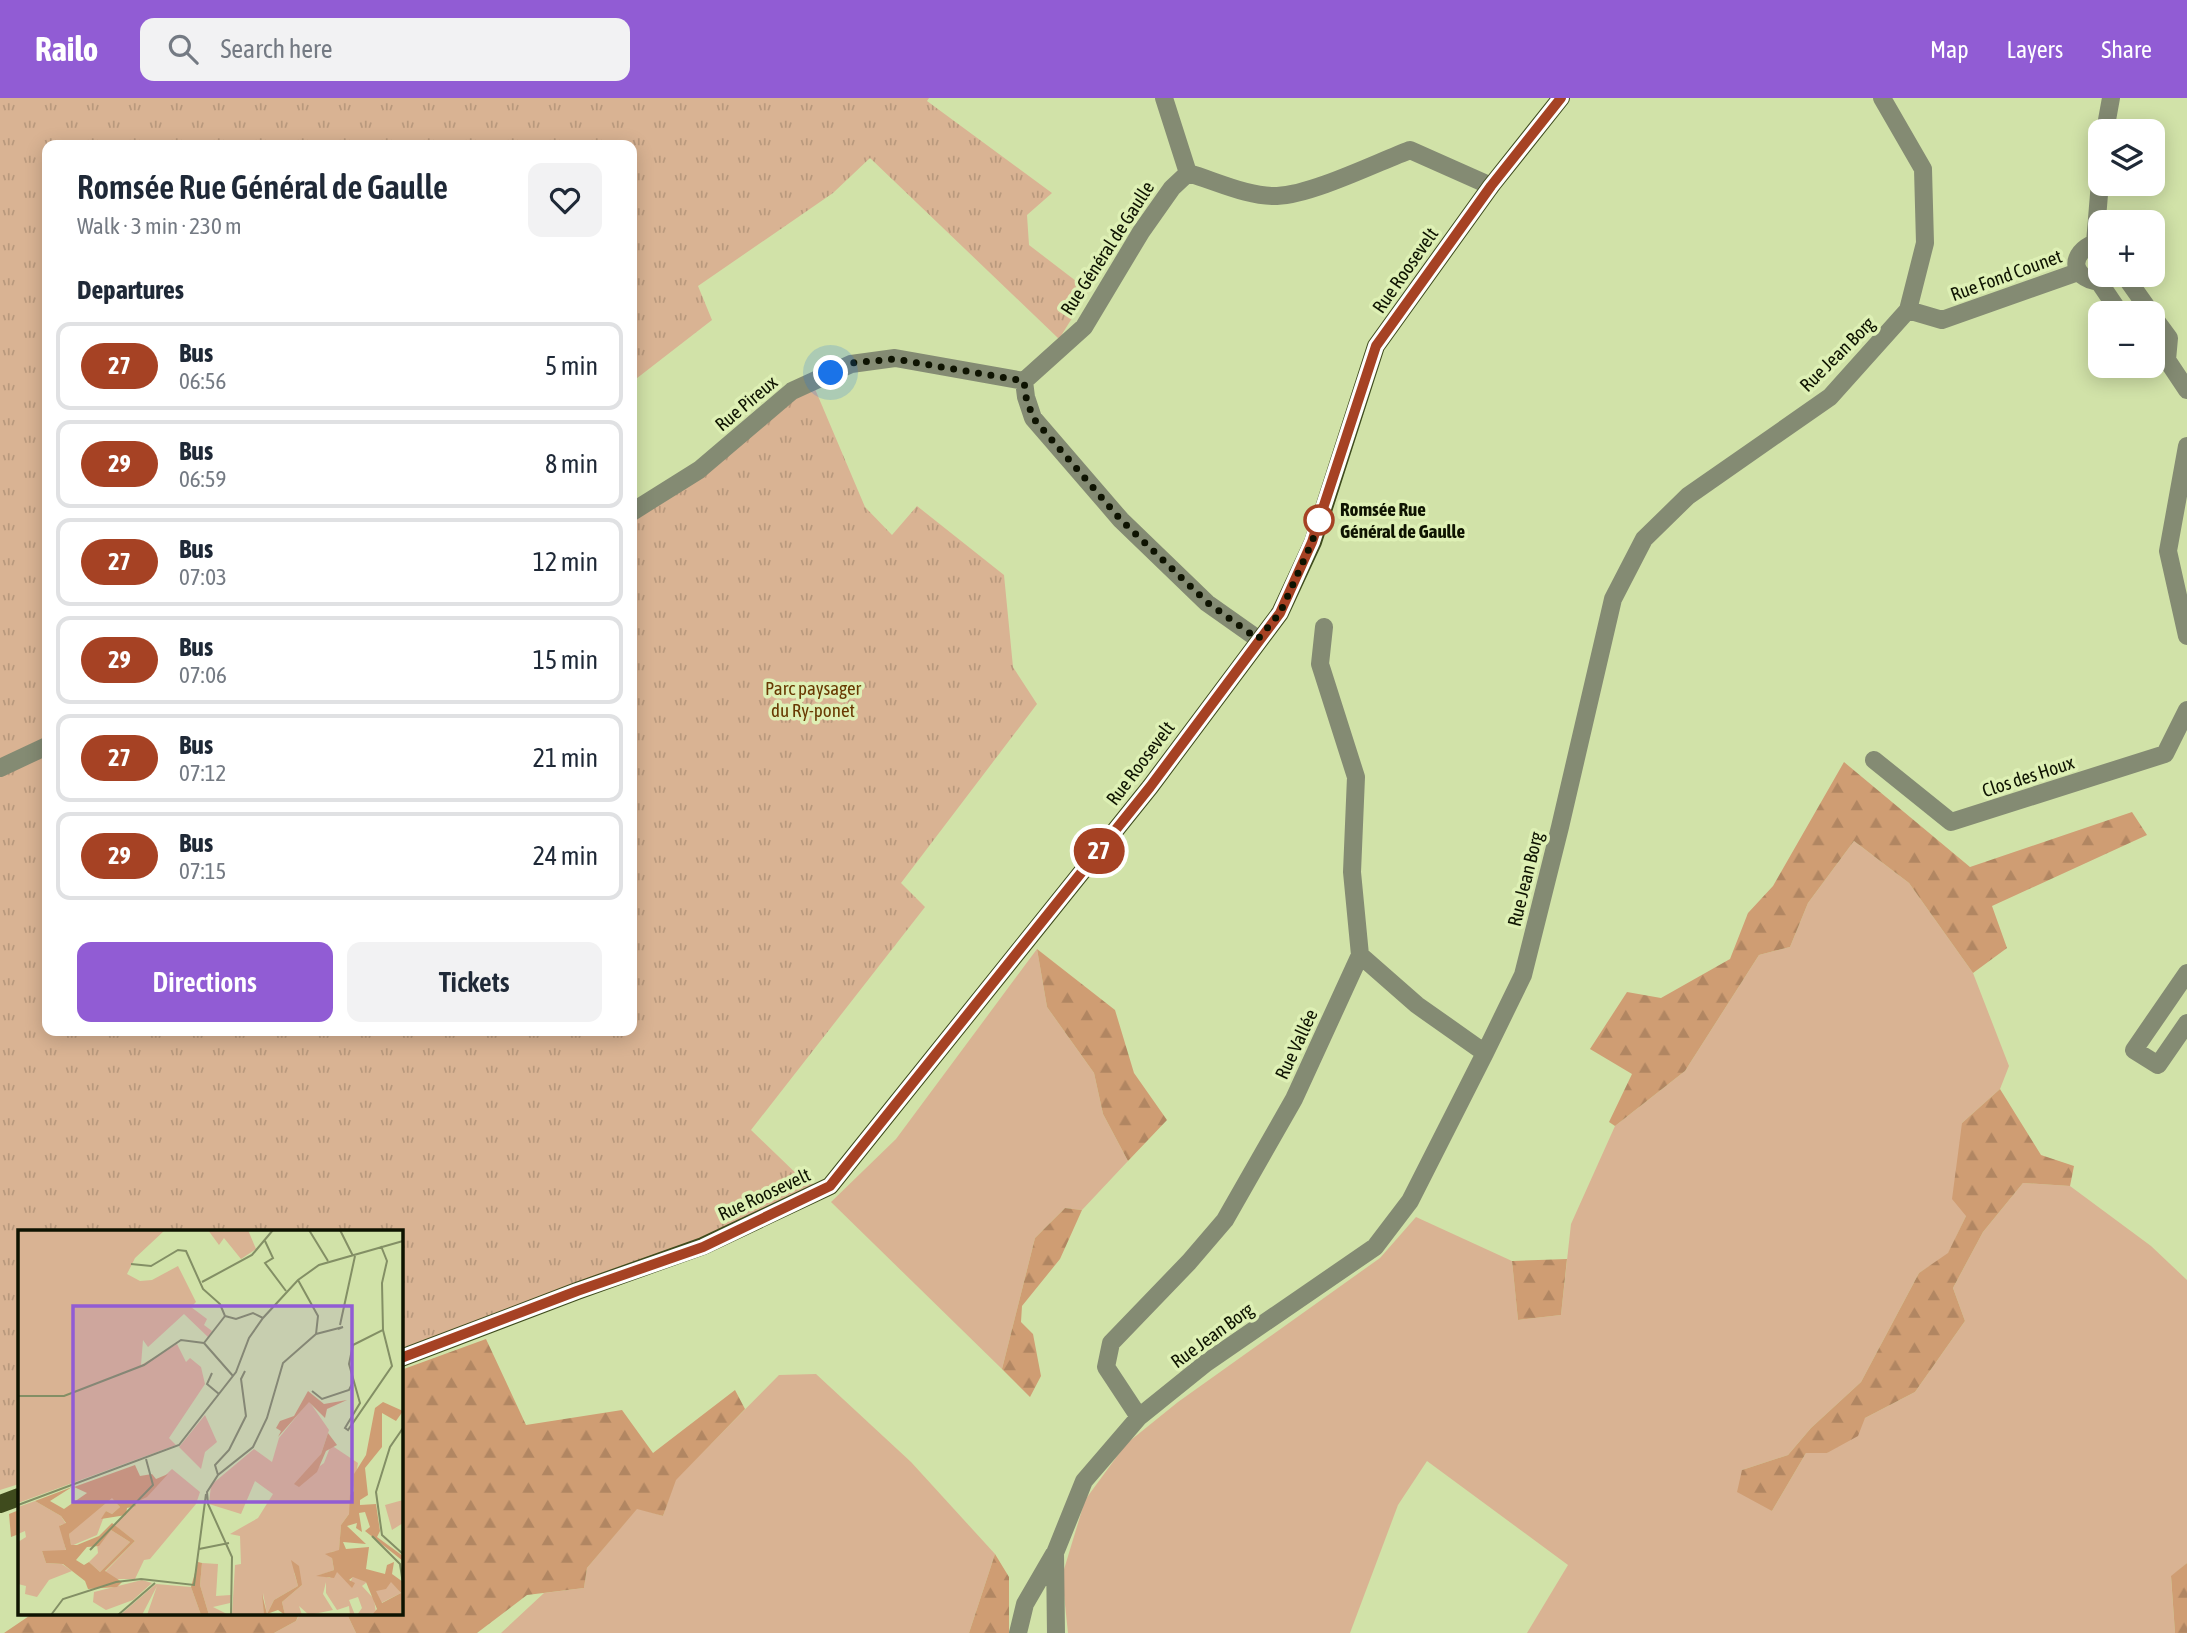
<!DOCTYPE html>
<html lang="en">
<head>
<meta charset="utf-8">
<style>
	body { margin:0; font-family:"Asap Condensed",sans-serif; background:#f2f2f3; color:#1f2937; height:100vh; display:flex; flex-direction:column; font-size:26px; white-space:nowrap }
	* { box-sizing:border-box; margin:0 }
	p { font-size:23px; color:#747a83 }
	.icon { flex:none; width:38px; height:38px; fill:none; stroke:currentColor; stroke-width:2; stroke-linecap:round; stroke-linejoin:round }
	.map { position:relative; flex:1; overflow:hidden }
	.panel { position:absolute; left:42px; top:42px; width:595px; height:896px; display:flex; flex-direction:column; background:#fff; border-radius:14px; box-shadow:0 4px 18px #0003 }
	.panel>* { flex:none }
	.badge { padding:0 14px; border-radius:23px; font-size:24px; line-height:46px }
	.fabs { position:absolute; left:2088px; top:21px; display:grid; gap:14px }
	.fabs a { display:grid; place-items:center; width:77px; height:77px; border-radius:14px; background:#fff; box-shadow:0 4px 18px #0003; font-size:35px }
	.you { position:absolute; width:35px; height:35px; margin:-18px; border:5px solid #fff; border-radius:50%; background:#1a73e8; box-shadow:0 0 0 10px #1a73e833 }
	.map>.badge { position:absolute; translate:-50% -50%; box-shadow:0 0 0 4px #fff }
	h2 { padding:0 35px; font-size:26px; line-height:63px }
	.round { display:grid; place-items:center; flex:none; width:74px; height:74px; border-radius:14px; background:#f2f2f3 }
	.headline { display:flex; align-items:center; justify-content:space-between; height:119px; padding:0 35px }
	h1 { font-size:33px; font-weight:600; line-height:52px }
	.action { display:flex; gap:14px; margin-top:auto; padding:14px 35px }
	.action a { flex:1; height:80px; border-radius:14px; background:#915cd4; color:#fff; font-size:28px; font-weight:600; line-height:80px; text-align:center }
	.action a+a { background:#f2f2f3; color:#1f2937 }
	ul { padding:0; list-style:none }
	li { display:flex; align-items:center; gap:21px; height:88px; margin:0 14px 10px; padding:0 21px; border:4px solid #e0e1e3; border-radius:14px }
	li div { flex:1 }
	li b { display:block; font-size:26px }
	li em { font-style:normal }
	li .badge { min-width:77px; font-weight:700; text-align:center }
	header { display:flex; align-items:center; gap:42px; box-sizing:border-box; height:98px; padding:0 35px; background:#915cd4; color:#fff }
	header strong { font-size:33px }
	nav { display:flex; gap:38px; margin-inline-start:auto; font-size:24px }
	.search { width:490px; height:63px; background:#f2f2f3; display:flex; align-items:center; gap:18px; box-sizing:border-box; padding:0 24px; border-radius:14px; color:#747a83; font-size:26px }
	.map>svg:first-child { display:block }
	.grass { fill:#d9b393 }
	.forest { fill:url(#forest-firs) }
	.park { fill:url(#park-tufts) }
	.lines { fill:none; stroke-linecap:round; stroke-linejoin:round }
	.minor { stroke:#848b73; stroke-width:18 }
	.major { stroke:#3f4b1d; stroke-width:18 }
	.line-casing { stroke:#fff; stroke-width:16 }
	.line { stroke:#a64224; stroke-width:10 }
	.walk { stroke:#0e1301; stroke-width:7; stroke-dasharray:0 12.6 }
	.stop-dot { fill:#fff; stroke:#a64224; stroke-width:3.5 }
	.labels { text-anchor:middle; stroke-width:7; stroke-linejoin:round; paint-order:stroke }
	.street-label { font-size:19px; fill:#0e1301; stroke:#def0b5 }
	.stop-label { font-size:19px; font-weight:bold; fill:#0e1301; stroke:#def0b5; text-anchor:start }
	.park-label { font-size:19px; fill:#683902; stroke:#def0b5 }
	.inset-road { fill:none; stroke:#838f65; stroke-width:2 }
	.view { fill:#915cd4; fill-opacity:0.15; stroke:#915cd4; stroke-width:3.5 }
	.inset-edge { fill:none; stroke:#0e1301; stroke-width:3.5 }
</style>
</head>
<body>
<header>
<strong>Railo</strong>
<div class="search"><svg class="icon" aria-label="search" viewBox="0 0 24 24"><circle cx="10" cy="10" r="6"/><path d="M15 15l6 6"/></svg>Search here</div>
<nav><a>Map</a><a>Layers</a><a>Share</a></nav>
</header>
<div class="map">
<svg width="2187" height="1535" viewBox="0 0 2187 1535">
	<defs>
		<pattern id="forest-firs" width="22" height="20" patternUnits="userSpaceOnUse" patternTransform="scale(1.75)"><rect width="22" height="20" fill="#cf9d73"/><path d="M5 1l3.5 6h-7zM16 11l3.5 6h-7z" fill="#b18662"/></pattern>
		<pattern id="park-tufts" width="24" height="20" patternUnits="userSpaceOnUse" patternTransform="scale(1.75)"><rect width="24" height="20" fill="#d9b393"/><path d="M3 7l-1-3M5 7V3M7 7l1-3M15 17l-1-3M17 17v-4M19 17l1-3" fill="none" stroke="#b9997d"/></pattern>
	</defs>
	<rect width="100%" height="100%" fill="#d1e2a8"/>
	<path class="grass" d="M 1854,743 L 1909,785 L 1973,875 L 2009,968 L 2000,991 L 1962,1025 L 1966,1118 L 1948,1156 L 1919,1175 L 1861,1284 L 1811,1330 L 1788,1357 L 1742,1372 L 1772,1413 L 1806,1355 L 1827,1355 L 1865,1320 L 1915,1294 L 1965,1223 L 1953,1190 L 1983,1134 L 2023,1085 L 2070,1088 L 2151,1148 L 2187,1182 L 2187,1465 L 2171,1479 L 2175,1535 L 1527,1535 L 1568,1467 L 1427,1363 L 1398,1407 L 1350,1535 L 1068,1535 L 1062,1478 L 1085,1402 L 1126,1346 L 1178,1304 L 1380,1160 L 1416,1119 L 1512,1163 L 1518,1222 L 1561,1217 L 1571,1126 L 1615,1028 L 1685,973 L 1759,857 L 1790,849 L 1808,805 Z
		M 1037,851 L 1047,909 L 1094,975 L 1103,1016 L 1128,1063 L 1082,1112 L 1065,1110 L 1035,1140 L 1002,1271 L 831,1104 L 896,1041 Z
		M 816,1276 L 911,1364 L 995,1456 L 969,1535 L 501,1535 L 544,1495 L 584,1490 L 587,1470 L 637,1410 L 663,1418 L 675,1382 L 779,1277 Z
		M 300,1516 L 347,1516 L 356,1535 L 274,1535 L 296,1523 Z"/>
	<path class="forest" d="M 1844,664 L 1970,769 L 2132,714 L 2147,737 L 1992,808 L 2007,850 L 1973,875 L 1909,785 L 1854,743 L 1808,805 L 1790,849 L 1759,857 L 1685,973 L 1615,1028 L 1609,1024 L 1632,976 L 1590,951 L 1627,894 L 1661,900 L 1730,861 L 1748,815 L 1773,788 Z
		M 1037,851 L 1115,912 L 1134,975 L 1167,1022 L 1128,1063 L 1103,1016 L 1094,975 L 1047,909 Z
		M 2000,991 L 2041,1057 L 2074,1068 L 2070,1088 L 2023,1085 L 1983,1134 L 1953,1190 L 1965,1223 L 1915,1294 L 1865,1320 L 1858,1338 L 1827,1355 L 1806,1355 L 1772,1413 L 1737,1394 L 1742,1372 L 1788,1357 L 1811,1330 L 1861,1284 L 1919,1175 L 1948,1155 L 1966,1118 L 1952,1101 L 1962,1025 Z
		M 1065,1110 L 1082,1112 L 1060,1161 L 1022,1208 L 1021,1224 L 1033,1236 L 1041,1278 L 1030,1299 L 1002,1271 L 1035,1140 Z
		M 1567,1161 L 1561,1217 L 1518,1222 L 1512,1163 Z
		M 486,1241 L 526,1327 L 622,1312 L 653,1355 L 735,1292 L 745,1311 L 676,1382 L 663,1418 L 637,1411 L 587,1470 L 584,1490 L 527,1497 L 477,1535 L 356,1535 L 347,1516 L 401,1516 L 401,1272 Z
		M 19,1412 L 19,1436 L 11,1439 L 9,1416 Z
		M 995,1456 L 1009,1479 L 1009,1535 L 969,1535 Z
		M 2187,1465 L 2187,1535 L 2175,1535 L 2171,1478 Z
		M 32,1516 L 299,1516 L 296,1523 L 274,1535 L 4,1535 Z"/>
	<path class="park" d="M 0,0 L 929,0 L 927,3 L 1052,95 L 1027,117 L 1029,147 L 1089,193 L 1059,241 L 870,60 L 833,95 L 698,188 L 712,222 L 632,284 L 632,47 L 47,47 L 47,933 L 632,933 L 632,414 L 792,293 L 815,291 L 865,409 L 892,437 L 917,408 L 1004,477 L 1013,569 L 1037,606 L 901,785 L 925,809 L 751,1032 L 806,1085 L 830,1088 L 703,1148 L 401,1257 L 401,1134 L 19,1134 L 19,1386 L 0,1392 Z"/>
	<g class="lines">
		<path class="minor" d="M 1164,0 L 1188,75
			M 2105,33 L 2111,0
			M 1188,75 C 1216,83 1248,99 1277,98 C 1311,97 1376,65 1410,52 L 1491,88
			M 2095,145 L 2100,84
			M 2100,147 L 2095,145 C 2069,155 2070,180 2099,184 L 2109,177
			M 2115,177 L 2127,181 L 2151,215
			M 2099,184 L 2120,215
			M 1908,212 L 1942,222 L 2078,174
			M 2152,217 L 2169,240 L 2167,262 L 2187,292
			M 1024,283 L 1026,299 L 1033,320 L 1121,422 L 1207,505 L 1258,541
			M 1024,283 L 1084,229 L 1141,134 L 1172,90 L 1188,75
			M 2187,348 L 2168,453 L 2187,538
			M 632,414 L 699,372 L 792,293 L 851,266 L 895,260 L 1024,283
			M 1874,662 L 1951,724 L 2165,656 L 2187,612
			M 0,670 L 47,648
			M 1360,857 L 1417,907 L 1485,955
			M 2187,875 L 2134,952 L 2158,967 L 2187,925
			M 1139,1319 L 1106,1269 L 1111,1245 L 1189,1164 L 1225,1122 L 1294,1001 L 1360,857 L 1352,774 L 1356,679 L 1320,566 L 1324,529
			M 1018,1535 L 1025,1506 L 1054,1456
			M 1056,1535 L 1055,1455 L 1084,1383 L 1139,1319 L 1206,1265 L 1375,1149 L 1410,1103 L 1485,955 L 1523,877 L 1560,729 L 1613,501 L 1644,441 L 1688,398 L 1830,299 L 1908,212 L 1925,145 L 1923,71 L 1882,0"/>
		<path class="major" d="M 401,1260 L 577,1193 L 703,1148 L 830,1088 L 1150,689 L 1280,515 L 1313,444 L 1376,248 L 1491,88 L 1561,0
			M 0,1406 L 19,1399"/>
	</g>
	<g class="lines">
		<defs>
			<path id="line" d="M 401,1260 L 577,1193 L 703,1149 L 830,1088 L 1150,689 L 1280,515 L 1312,444 L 1376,248 L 1491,88 L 1561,0"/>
		</defs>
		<use href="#line" class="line-casing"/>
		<use href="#line" class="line"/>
		<path class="walk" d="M 831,275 L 851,265 L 895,261 L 1024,283 L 1026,299 L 1033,320 L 1121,422 L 1208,505 L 1258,541 L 1280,515 L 1312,444 L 1320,420 L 1319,422"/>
	</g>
	<circle class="stop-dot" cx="1319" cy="422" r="14"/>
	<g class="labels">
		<g class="street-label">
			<text transform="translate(1107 150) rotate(-57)" y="7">Rue Général de Gaulle</text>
			<text transform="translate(1405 172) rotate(-55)" y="7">Rue Roosevelt</text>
			<text transform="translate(2006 177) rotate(-20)" y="7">Rue Fond Counet</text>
			<text transform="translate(1837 256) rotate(-45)" y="7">Rue Jean Borg</text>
			<text transform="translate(746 305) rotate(-40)" y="7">Rue Pireux</text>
			<text transform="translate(1140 665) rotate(-53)" y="7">Rue Roosevelt</text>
			<text transform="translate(2028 678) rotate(-18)" y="7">Clos des Houx</text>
			<text transform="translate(1525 781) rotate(-76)" y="7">Rue Jean Borg</text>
			<text transform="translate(1296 946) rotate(-65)" y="7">Rue Vallée</text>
			<text transform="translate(764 1096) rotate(-25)" y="7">Rue Roosevelt</text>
			<text transform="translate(1212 1237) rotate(-36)" y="7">Rue Jean Borg</text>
		</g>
		<g class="stop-label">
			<text x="1340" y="418">Romsée Rue<tspan x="1340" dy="22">Général de Gaulle</tspan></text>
		</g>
		<g class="park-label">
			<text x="813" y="597">Parc paysager<tspan x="813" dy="22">du Ry-ponet</tspan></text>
		</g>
	</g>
	<g transform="translate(18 1132)">
		<rect width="385" height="385" fill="#d1e2a8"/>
		<path d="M 291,171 L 311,200 L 303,224 L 283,250 L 306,233 L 313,215 L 340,233 L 331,284 L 323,295 L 321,321 L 313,322 L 316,340 L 302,345 L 312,348 L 319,341 L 332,353 L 335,346 L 349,352 L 344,356 L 356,369 L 358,383 L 339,385 L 344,378 L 340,367 L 331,370 L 337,385 L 332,385 L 331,376 L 319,380 L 308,363 L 308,352 L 305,364 L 315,380 L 291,385 L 281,376 L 284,385 L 267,385 L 264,372 L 284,355 L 276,342 L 280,356 L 256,370 L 249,384 L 245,363 L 246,385 L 214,385 L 217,335 L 223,334 L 222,306 L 212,304 L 240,288 L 255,264 L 237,251 L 223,284 L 191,274 L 193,255 L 236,219 L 254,232 L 261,208 ZM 187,185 L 199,212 L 187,222 L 183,239 L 161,217 ZM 154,239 L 182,262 L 178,274 L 132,329 L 126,330 L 117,349 L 96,349 L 87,342 L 117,311 L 96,295 ZM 94,267 L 102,277 L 94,284 L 88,281 L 79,305 L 53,316 L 51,304 L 60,293 ZM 385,270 L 385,293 L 374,300 L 367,275 ZM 17,271 L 43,286 L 48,294 L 42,295 L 48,321 L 24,321 L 28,333 L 44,334 L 54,341 L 31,350 L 19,367 L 7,364 L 8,356 L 0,354 L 0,312 L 8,307 L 7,301 L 0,304 L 0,277 ZM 93,300 L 112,312 L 82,342 L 71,332 L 80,323 L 79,314 ZM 184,333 L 200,334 L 198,366 L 213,365 L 212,373 L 195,377 L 211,385 L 191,385 L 182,355 ZM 124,350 L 134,353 L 115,370 L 88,380 L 75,372 L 76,362 ZM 373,351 L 383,363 L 363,373 L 357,361 ZM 138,354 L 173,357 L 183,385 L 129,385 L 139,356 L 124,385 L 102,385 Z" fill="#d9b393"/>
		<path d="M 290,161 L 306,174 L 329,170 L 309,179 L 307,188 L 291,172 L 260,207 L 263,201 L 258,198 L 262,191 L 276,186 ZM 365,172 L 385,181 L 378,191 L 364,183 L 364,217 L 347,238 L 350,265 L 342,270 L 342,275 L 358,274 L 362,301 L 359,307 L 385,326 L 385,331 L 347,301 L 352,297 L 347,282 L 341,283 L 344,302 L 338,298 L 339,293 L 329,296 L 348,314 L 325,312 L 328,319 L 351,317 L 348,339 L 367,344 L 369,335 L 376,332 L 374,344 L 385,352 L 383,385 L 354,385 L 359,379 L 348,352 L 335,347 L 331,350 L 337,353 L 334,358 L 319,342 L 316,348 L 298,346 L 316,340 L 314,328 L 307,324 L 321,320 L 323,295 L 331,284 L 332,265 L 336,261 L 336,244 L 348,225 L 357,178 ZM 373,352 L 383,363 L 364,373 L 358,361 L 368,359 ZM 310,203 L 319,215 L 308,221 L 299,242 L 281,257 L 276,254 L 303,224 ZM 117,235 L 122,246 L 134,244 L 138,249 L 150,244 L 129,267 L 116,273 L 118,276 L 109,278 L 108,285 L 83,289 L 88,281 L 94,284 L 102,277 L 94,268 L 51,304 L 53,315 L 59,315 L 81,306 L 94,293 L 117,311 L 87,341 L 104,352 L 99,357 L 70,359 L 67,351 L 45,334 L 28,333 L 24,321 L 48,320 L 41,296 L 48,293 L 43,286 L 17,271 L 54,257 L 32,271 L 46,279 L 69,263 L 56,257 ZM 93,300 L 112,312 L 82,342 L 71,332 L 66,335 L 58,330 L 69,317 L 81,316 ZM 273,330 L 281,336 L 284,355 L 264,372 L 267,385 L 260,380 L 246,385 L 244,364 L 249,384 L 256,370 L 280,356 ZM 180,332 L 184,333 L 182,355 L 191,385 L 183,385 L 173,357 Z" fill="#cf9d73" fill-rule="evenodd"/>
		<path d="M 0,0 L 147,0 L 117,28 L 109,44 L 122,51 L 134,50 L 160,36 L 178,72 L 173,77 L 189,89 L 186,95 L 194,101 L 190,107 L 166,84 L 130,117 L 125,110 L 123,135 L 159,114 L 168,132 L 172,128 L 183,137 L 187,154 L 151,208 L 158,215 L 0,273 ZM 190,0 L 230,0 L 238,19 L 223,29 L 206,8 L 201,15 Z" fill="#d9b393"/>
		<path class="inset-road" d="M 291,0 L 310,31M 322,0 L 335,26M 247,11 L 255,28 L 247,33 L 268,61M 113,34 L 133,36 L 160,20 L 168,21 L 185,59 L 202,74 L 207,86M 184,52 L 234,25 L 255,0M 207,86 L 218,89 L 235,83 L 245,88M 322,95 L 337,26M 298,104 L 325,97 L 320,99M 186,113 L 215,146M 186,113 L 207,86M 335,115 L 331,134 L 342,173 L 327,198 L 330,200 L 374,136 L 365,100M 335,115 L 365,100 L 364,53 L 369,31 L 363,16M 194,143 L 189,154 L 201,164M 294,161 L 304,169 L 331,160 L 335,152M 0,166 L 46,166 L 126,135 L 163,110 L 186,113M 385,198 L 372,217 L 358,262 L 364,305 L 385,324M 200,245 L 197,235 L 211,220 L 228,186 L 223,149 L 227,141M 0,275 L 161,215 L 218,142 L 231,108 L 245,88 L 280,50 L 301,35 L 385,11M 354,306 L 382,334 L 385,354M 181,319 L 211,313M 72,320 L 135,255 L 128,229M 33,385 L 45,369 L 98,352 L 123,349 L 176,355 L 188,264M 100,385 L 137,353M 213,385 L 214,327 L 190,274 L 189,262 L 200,245 L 235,217 L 249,188 L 265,133 L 298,104 L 300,86 L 280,50"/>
		<path class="view" d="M 55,76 L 334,76 L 334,272 L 55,272 Z"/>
		<rect width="385" height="385" class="inset-edge"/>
	</g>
</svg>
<div class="fabs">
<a><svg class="icon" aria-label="layers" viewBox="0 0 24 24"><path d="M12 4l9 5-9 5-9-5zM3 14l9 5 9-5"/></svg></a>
<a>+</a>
<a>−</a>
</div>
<div class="you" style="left:831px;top:275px"></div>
<b class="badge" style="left:1099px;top:753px;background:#a64224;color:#fff">27</b>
<section class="panel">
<div class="headline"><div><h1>Romsée Rue Général de Gaulle</h1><p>Walk · 3 min · 230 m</p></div><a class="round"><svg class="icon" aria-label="heart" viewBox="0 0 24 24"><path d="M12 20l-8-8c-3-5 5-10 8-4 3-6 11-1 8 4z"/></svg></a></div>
<h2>Departures</h2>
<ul>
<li><span class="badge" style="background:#a64224;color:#fff">27</span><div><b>Bus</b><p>06:56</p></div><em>5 min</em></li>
<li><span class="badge" style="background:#a64224;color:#fff">29</span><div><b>Bus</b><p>06:59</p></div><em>8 min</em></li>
<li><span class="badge" style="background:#a64224;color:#fff">27</span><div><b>Bus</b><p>07:03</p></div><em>12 min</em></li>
<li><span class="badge" style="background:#a64224;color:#fff">29</span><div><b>Bus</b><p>07:06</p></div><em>15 min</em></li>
<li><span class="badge" style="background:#a64224;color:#fff">27</span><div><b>Bus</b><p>07:12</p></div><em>21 min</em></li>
<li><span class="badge" style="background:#a64224;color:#fff">29</span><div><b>Bus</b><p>07:15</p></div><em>24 min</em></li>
</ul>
<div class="action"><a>Directions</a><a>Tickets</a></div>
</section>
</div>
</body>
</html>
